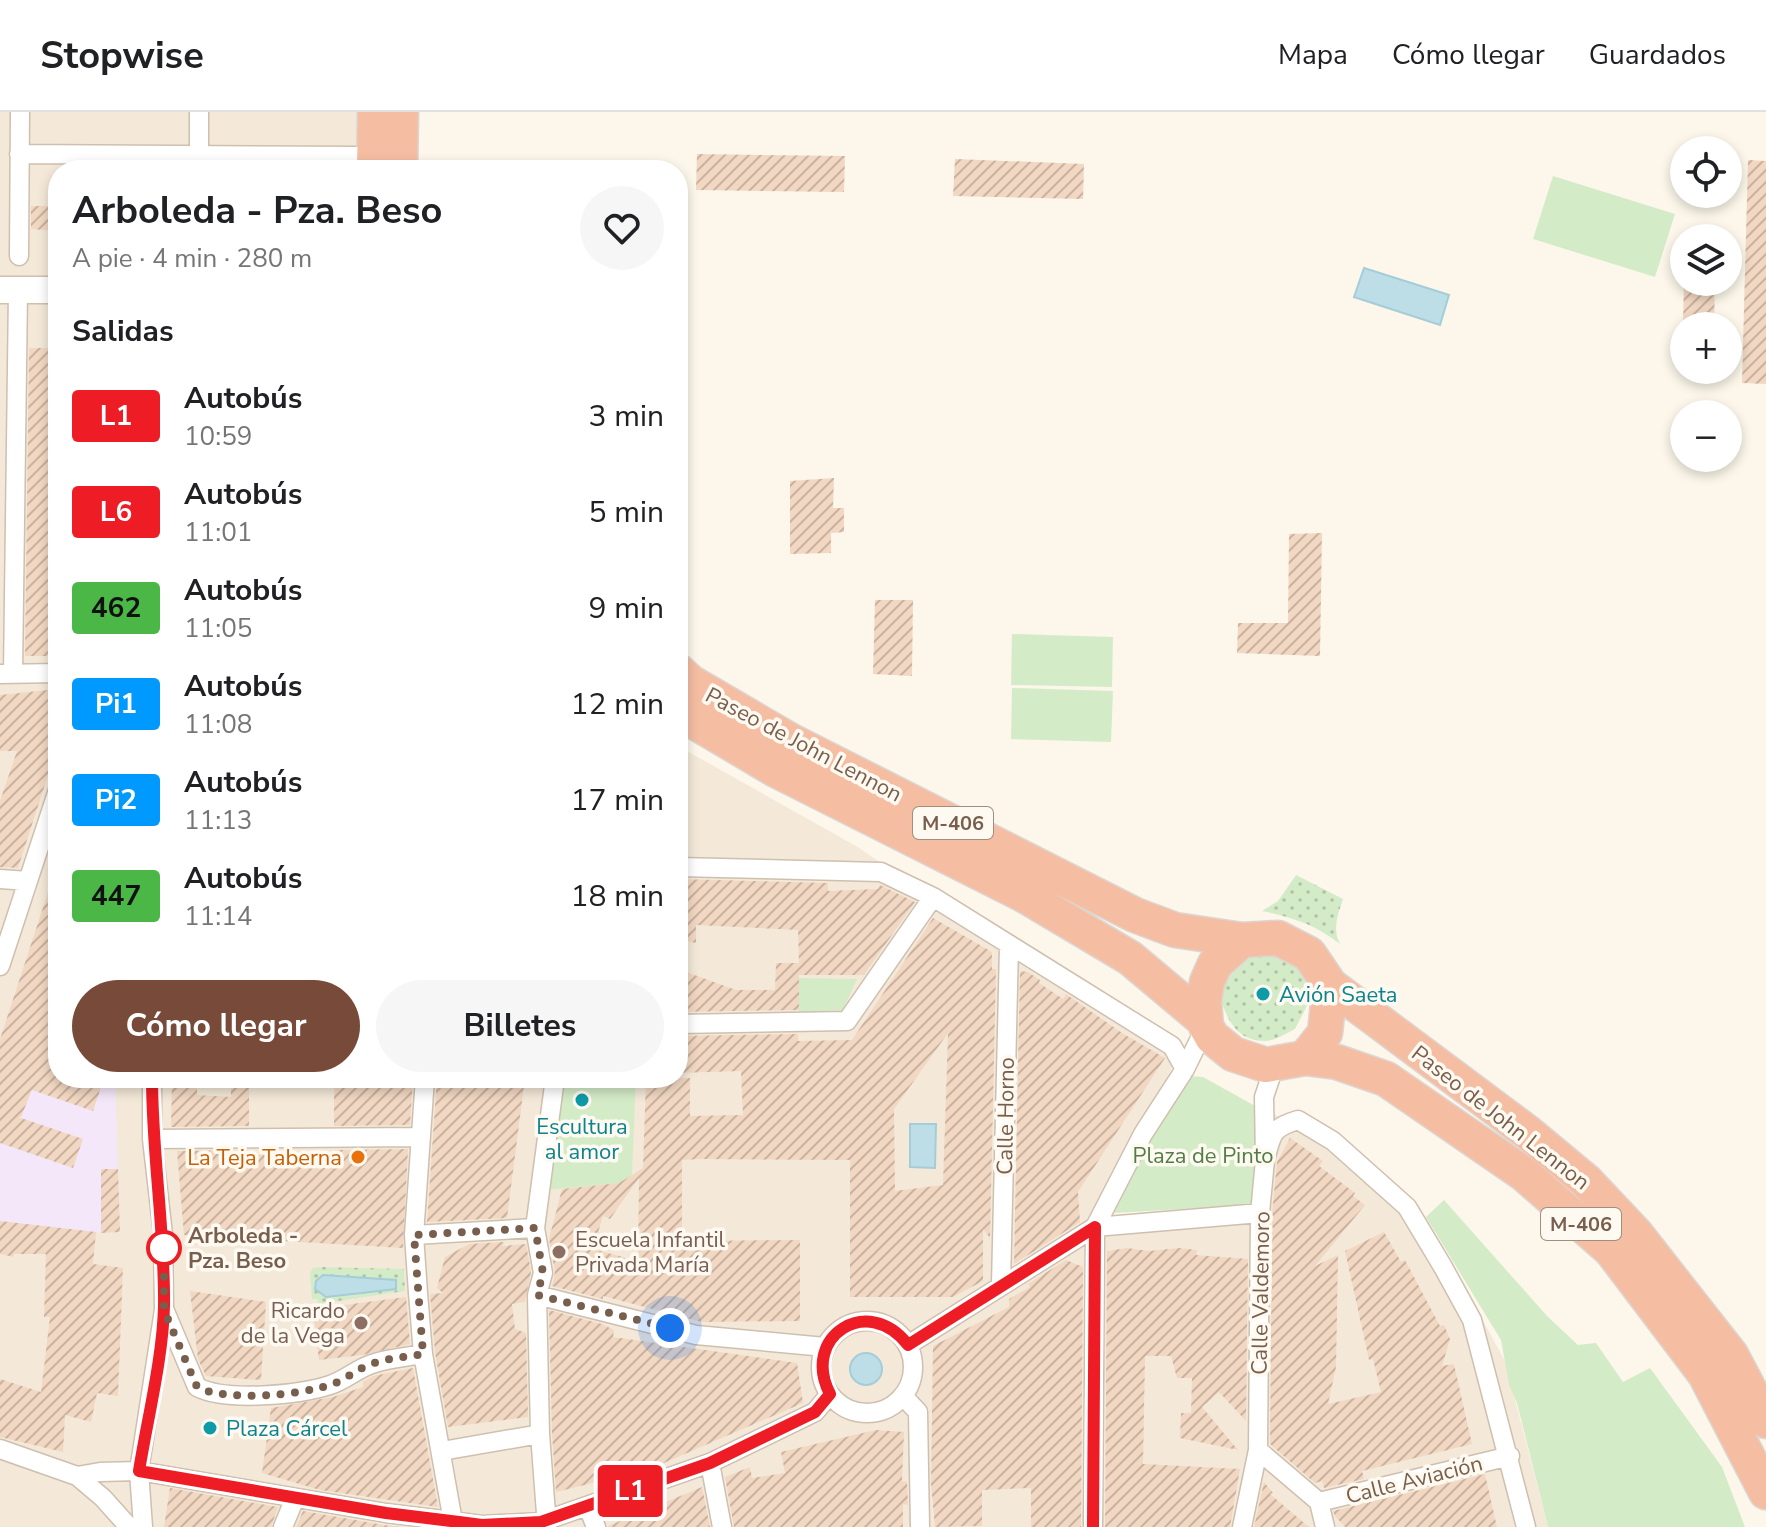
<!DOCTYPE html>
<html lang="es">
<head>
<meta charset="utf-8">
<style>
	body { margin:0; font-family:"Nunito Sans",sans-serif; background:#f6f6f6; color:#202124; height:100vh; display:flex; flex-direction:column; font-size:30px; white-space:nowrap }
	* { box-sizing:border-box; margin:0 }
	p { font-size:26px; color:#757577 }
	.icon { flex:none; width:44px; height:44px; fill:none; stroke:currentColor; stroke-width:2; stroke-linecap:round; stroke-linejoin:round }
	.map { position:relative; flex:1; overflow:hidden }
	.sheet { position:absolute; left:48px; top:48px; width:640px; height:928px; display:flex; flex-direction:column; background:#fff; border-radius:32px; box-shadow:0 4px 12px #0003 }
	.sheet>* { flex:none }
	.badge { padding:0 16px; border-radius:6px; font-size:28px; line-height:52px }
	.tools { position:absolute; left:1670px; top:24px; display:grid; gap:16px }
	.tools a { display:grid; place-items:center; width:72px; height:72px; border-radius:50%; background:#fff; box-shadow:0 4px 12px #0003; font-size:40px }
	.you { position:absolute; width:40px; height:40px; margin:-20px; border:6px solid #fff; border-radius:50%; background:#1a73e8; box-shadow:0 0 0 12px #1a73e833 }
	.map>.badge { position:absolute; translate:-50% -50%; box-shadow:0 0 0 4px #fff }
	h2 { padding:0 24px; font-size:30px; line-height:72px }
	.round { display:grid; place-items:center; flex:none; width:84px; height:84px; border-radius:42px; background:#f6f6f6 }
	.summary { display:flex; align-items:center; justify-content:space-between; height:136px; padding:0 24px }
	h1 { font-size:38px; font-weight:700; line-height:60px }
	.cta { display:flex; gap:16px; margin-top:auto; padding:16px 24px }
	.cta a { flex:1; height:92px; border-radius:48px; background:#784a39; color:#fff; font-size:32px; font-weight:700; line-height:92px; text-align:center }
	.cta a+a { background:#f6f6f6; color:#202124 }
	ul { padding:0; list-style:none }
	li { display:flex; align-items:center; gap:24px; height:96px; padding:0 24px }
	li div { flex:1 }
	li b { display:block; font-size:30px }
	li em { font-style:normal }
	li .badge { min-width:88px; font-weight:700; text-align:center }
	header { display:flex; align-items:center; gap:48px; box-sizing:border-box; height:112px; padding:0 40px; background:#fff; border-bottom:2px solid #e0e0e0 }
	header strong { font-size:38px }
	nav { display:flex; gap:44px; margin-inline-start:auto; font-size:28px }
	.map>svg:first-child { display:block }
	.residential { fill:#f4e9d9 }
	.education { fill:#f4e7f9 }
	.grass { fill:url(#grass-dots) }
	.park { fill:#d4ebc8 }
	.water { fill:#bedee7; stroke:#a4cdd8; stroke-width:2 }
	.building { fill:url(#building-hatch); fill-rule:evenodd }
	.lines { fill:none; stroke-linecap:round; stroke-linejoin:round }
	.street-casing { stroke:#cfbfaf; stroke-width:21 }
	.secondary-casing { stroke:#d2c0ad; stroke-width:29 }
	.highway-casing { stroke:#dcd5d1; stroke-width:37 }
	.street { stroke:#fff; stroke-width:18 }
	.secondary { stroke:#fff; stroke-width:26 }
	.highway { stroke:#f5bea3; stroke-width:34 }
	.line-casing { stroke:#fff; stroke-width:18 }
	.line { stroke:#ee1c25; stroke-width:12 }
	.walk { stroke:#785f4d; stroke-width:8; stroke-dasharray:0 14.4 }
	.culture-dot { fill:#0f9aa8; stroke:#fffaf1; stroke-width:3 }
	.food-dot { fill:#e8710a; stroke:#fffaf1; stroke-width:3 }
	.stop-dot { fill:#fff; stroke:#ee1c25; stroke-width:4 }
	.education-dot { fill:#8d6e63; stroke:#fffaf1; stroke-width:3 }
	.labels { text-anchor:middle; stroke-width:7; stroke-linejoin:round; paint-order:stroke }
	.shield { fill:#fffaf1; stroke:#a08e7e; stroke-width:2 }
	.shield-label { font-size:20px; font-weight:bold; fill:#785f4d }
	.street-label { font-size:22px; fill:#785f4d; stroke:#fffaf1 }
	.culture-label { font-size:22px; fill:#0d838f; stroke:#fffaf1; text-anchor:start }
	.park-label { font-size:22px; fill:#527d45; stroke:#fffaf1 }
	.food-label { font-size:22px; fill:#c56008; stroke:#fffaf1; text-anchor:end }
	.stop-label { font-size:22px; font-weight:bold; fill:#785f4d; stroke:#fffaf1; text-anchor:start }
	.education-label { font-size:22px; fill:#785e54; stroke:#fffaf1; text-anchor:start }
</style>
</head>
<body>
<header>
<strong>Stopwise</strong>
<nav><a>Mapa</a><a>Cómo llegar</a><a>Guardados</a></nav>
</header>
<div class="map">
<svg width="1766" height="1415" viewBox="0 0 1766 1415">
	<defs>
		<pattern id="grass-dots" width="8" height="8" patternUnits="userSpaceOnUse" patternTransform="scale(2)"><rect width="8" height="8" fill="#d4ebc8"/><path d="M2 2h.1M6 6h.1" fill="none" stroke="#b1c2a5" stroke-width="1.8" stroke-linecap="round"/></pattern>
		<pattern id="building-hatch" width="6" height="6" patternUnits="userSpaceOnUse" patternTransform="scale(2)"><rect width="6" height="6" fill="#f2d8c2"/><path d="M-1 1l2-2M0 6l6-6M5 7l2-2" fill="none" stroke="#c9b2a0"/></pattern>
	</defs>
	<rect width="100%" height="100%" fill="#fcf7ea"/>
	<path class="residential" d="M 0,0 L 362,0 L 362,58 L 58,58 L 58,966 L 678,966 L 678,634 L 856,734 L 1175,949 L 1096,1114 L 1253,1093 L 1264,995 L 1426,1105 L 1505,1249 L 1548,1415 L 0,1415 Z"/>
	<path class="education" d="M 0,938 L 58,966 L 115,966 L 120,1120 L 96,1120 L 93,1146 L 52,1142 L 20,1142 L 21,1138 L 15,1137 L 14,1145 L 0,1142 Z"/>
	<path class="grass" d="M 1296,763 L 1343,787 C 1338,802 1332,817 1340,832 C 1316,813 1292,805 1262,799 L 1278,789 Z
		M 1268,836 L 1300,852 L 1311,886 L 1295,917 C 1287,921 1274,929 1265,929 C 1235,929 1226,905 1219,882 L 1236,846 Z
		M 319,1155 L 404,1157 L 405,1179 L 318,1192 L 317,1187 L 312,1187 L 310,1161 L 313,1156 Z"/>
	<path class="park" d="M 1553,64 L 1675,102 L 1655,165 L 1533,127 Z
		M 1012,522 L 1113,525 L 1112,575 L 1011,573 Z
		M 1012,576 L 1113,579 L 1111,630 L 1011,627 Z
		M 799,866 L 857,867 L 843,898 L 799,900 Z
		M 1189,964 L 1203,965 L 1257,995 L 1258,1056 L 1253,1093 L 1114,1101 L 1150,1026 Z
		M 559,966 L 636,966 L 632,1063 L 619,1071 L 546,1078 Z
		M 1444,1088 L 1547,1204 L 1578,1233 L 1596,1231 L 1623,1270 L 1650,1256 L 1722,1355 L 1745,1415 L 1548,1415 L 1517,1291 L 1509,1273 L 1501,1228 L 1426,1105 Z"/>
	<path class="water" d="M 1364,156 L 1449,183 L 1440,213 L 1354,185 Z
		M 910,1012 L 936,1012 L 935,1056 L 910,1055 Z
		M 323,1163 L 396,1168 L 396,1177 L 326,1185 L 315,1177 L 316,1169 Z
		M850 1257a16 16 0 1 1 32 0a16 16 0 1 1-32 0Z"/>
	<path class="building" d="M 697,42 L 845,44 L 844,80 L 696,78 Z
		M 955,47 L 1084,52 L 1083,87 L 953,84 Z
		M 1748,48 L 1766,49 L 1766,272 L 1742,271 Z
		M 31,94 L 58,94 L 58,119 L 31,117 Z
		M 1684,170 L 1715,170 L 1714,214 L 1683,214 Z
		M 29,236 L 58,236 L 58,544 L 25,544 Z
		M 834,366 L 833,396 L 844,396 L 844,420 L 831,421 L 831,441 L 790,442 L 790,369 Z
		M 1322,421 L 1320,544 L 1237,541 L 1238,511 L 1288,511 L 1289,422 Z
		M 875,488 L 913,488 L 912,564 L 873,562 Z
		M 58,577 L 58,632 L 18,756 L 0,755 L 0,689 L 17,639 L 0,639 L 0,583 Z
		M 55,759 L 58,760 L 58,966 L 104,966 L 93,999 L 32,978 L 21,1005 L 18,1005 L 83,1027 L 73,1056 L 0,1031 L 0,927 Z
		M 678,767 L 828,771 L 828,779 L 878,777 L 880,773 L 915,790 L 864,863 L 799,863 L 799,898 L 678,900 L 678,857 L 736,878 L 775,878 L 776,851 L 799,851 L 798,818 L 696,813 L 696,831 L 678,827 Z
		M 933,806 L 992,840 L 992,857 L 996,857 L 990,1126 L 983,1117 L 983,1169 L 953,1185 L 850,1185 L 850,1048 L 700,1047 L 682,1048 L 682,1129 L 800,1128 L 800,1209 L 702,1210 L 603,1184 L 603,1187 L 552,1174 L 555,1160 L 549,1127 L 562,1077 L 619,1071 L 643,1056 L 646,966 L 690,966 L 690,1004 L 743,1003 L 741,959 L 678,961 L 678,924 L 798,922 L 798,929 L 852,928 ZM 948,921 L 943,1073 L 895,1079 L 894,997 ZM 639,1066 L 638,1149 L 593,1137 L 603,1104 L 610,1107 Z
		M 1020,859 L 1028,860 L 1040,868 L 1039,871 L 1063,887 L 1066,882 L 1122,921 L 1165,946 L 1078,1080 L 1080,1110 L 1014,1152 Z
		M 172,966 L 197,966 L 197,983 L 231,985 L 231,966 L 249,966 L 249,1014 L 171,1015 Z
		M 334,966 L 413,966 L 410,1013 L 334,1014 Z
		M 437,966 L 525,966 L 507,1106 L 427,1110 Z
		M 1290,1026 L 1323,1049 L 1319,1054 L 1355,1081 L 1353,1084 L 1365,1093 L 1315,1154 L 1338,1143 L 1336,1255 L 1328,1292 L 1381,1280 L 1373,1247 L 1369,1248 L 1345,1139 L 1384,1120 L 1401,1150 L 1405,1148 L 1440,1214 L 1444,1213 L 1450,1227 L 1442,1254 L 1454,1252 L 1472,1332 L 1362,1359 L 1364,1367 L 1324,1376 L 1322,1369 L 1315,1371 L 1270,1332 L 1272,1102 L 1277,1050 Z
		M 408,1037 L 403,1136 L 184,1123 L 177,1039 L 249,1038 L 249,1043 L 334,1042 L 334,1038 Z
		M 101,1057 L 118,1057 L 120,1120 L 101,1121 Z
		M 0,1109 L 96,1120 L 93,1152 L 123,1156 L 118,1284 L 97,1281 L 91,1310 L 65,1303 L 63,1340 L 0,1325 L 0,1267 L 41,1280 L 50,1205 L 44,1205 L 46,1142 L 14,1142 L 14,1145 L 0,1142 Z
		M 504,1130 L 503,1134 L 526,1132 L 531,1160 L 525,1190 L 512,1192 L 515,1217 L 526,1221 L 528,1305 L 448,1315 L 435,1240 L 430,1182 L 443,1181 L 437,1176 L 445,1145 L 469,1132 Z
		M 1127,1136 L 1149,1139 L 1179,1136 L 1197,1138 L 1196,1143 L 1248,1147 L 1246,1309 L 1219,1280 L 1202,1295 L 1238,1338 L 1180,1326 L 1181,1301 L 1191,1301 L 1192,1266 L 1177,1266 L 1171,1244 L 1145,1244 L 1143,1352 L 1240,1357 L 1230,1415 L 1105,1415 L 1107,1139 Z
		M 1066,1148 L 1083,1155 L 1081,1415 L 1031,1415 L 1031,1376 L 982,1378 L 982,1414 L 935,1415 L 931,1371 L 933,1234 L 1009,1195 L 1009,1187 L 1030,1175 L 1028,1172 Z
		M 190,1179 L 266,1190 L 261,1268 L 206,1264 L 198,1247 Z
		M 406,1185 L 410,1232 L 362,1243 L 319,1248 L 313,1197 Z
		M 549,1198 L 602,1212 L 614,1218 L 613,1225 L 797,1251 L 803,1291 L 650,1357 L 556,1380 L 552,1321 Z
		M 413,1256 L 438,1395 L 320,1378 L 262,1361 L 271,1296 L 333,1285 L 363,1275 L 363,1270 L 373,1264 Z
		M 876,1318 L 904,1320 L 902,1369 L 907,1370 L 908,1393 L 903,1392 L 903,1415 L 734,1415 L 725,1365 L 750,1355 L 752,1366 L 785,1361 L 781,1340 Z
		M 1485,1362 L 1497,1415 L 1345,1415 L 1335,1404 L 1333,1399 Z
		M 1264,1370 L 1273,1381 L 1270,1382 L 1309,1415 L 1254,1415 Z
		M 702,1375 L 710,1415 L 608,1415 L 608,1414 Z
		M 170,1376 L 278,1395 L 271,1415 L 164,1415 Z
		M 303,1399 L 384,1413 L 401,1415 L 296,1415 Z"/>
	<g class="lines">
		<defs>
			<path id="street" d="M 19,42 L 357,44
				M 199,58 L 199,0
				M 19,144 L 20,0
				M 13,561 L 18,179
				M 0,562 L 58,561
				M 678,755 L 881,760 L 933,785 L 1172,934 L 1185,957
				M 0,767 L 28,769
				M 0,854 L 58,678
				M 678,912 L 847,909 L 933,785
				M 425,966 L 414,1123 L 418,1181 L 423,1242 L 454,1415
				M 152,1027 L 421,1025
				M 1265,1048 C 1272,1022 1271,1016 1298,1008 L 1333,1029 L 1407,1095 L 1443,1155 L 1472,1208 L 1526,1415
				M 414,1123 L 535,1116
				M 1001,1173 L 1009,834
				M 537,1183 L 696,1223 L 825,1235
				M 165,1199 L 197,1275 C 226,1290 299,1283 330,1273 C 346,1268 359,1255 375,1251 C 390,1246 407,1245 423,1242
				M821 1255a46 46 0 1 1 92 0a46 46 0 1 1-92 0Z
				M 908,1233 L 1095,1115 L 1260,1101
				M 903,1284 L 918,1300 L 920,1415
				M 0,1337 L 77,1364 L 100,1360 L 139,1359 L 386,1401 L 459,1410 L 482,1413 L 541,1410 L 710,1351 L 815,1300 L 830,1282
				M 1258,1338 L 1319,1390 L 1325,1415
				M 442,1339 L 540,1322
				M 710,1351 L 722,1415
				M 77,1364 L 103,1386 L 129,1415
				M 1319,1390 L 1510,1344
				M 588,1395 L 596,1415
				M 143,1415 L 139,1359 L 164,1198 L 163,1122 L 152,1027 L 152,966
				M 283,1415 L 295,1386
				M 547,1415 L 540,1322 L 537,1183 L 543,1161 L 535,1116 L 555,966
				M 1093,1415 L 1095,1115 L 1143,1022 L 1185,957 L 1206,914
				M 1242,1415 L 1258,1338 L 1260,1101 L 1265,1048 L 1264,985 L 1271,964 L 1281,953"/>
			<path id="secondary" d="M 0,178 L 58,178"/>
			<path id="highway" d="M 374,58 L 375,0
				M 400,58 L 401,0
				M 678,559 L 690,570 L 791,629 L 1135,803 L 1175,818 L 1242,828
				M 678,600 L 776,658 L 1024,783 L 1130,846 L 1205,909
				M 1278,826 L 1309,842 L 1330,873 L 1325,921 L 1305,946 L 1266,953 L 1233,942 L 1212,925 L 1206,914 L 1204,889 L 1207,870 L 1215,852 L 1242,828 Z
				M 1330,873 L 1527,1020 L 1586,1069 L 1636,1122 L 1731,1243 L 1766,1309
				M 1305,946 L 1337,950 L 1386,967 L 1524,1062 L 1611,1138 L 1705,1262 L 1766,1380"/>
		</defs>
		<use href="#street" class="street-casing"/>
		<use href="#secondary" class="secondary-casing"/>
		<use href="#highway" class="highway-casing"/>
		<use href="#street" class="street"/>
		<use href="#secondary" class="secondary"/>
		<use href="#highway" class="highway"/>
	</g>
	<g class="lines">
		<defs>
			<path id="line" d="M 152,966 C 152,1042 165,1118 164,1194 C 163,1245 147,1309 139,1359 L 386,1401 L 459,1410 L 482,1413 L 541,1410 L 710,1351 L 815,1300 L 830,1282 C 800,1224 869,1181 908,1233 L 1095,1115 L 1093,1415"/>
		</defs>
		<use href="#line" class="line-casing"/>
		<use href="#line" class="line"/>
		<path class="walk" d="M 164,1136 L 164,1198 L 197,1275 C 226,1290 299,1283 330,1273 C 346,1268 359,1255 374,1251 C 390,1246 407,1245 423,1242 L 414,1123 L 535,1116 L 543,1161 L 537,1183 L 670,1216"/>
	</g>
	<g class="culture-dot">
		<circle cx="1263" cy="882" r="8"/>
		<circle cx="582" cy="988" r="8"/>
		<circle cx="210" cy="1316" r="8"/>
	</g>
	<circle class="food-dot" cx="358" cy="1045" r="8"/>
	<circle class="stop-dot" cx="164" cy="1136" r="16"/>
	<g class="education-dot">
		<circle cx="559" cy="1140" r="8"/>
		<circle cx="361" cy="1211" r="8"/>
	</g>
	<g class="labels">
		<g class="shield">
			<rect x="913" y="695" width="80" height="32" rx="6"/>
			<rect x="1541" y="1096" width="80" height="32" rx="6"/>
		</g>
		<g class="shield-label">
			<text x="953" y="718">M-406</text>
			<text x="1581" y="1119">M-406</text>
		</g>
		<g class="street-label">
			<text transform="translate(804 632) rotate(28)" y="8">Paseo de John Lennon</text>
			<text transform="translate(1005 1004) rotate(-89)" y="8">Calle Horno</text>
			<text transform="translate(1501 1005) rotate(38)" y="8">Paseo de John Lennon</text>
			<text transform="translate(1260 1181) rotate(-89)" y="8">Calle Valdemoro</text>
			<text transform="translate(1414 1367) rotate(-14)" y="8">Calle Aviación</text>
		</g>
		<g class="culture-label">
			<text x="1279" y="890">Avión Saeta</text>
			<text x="582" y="1022" text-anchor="middle">Escultura<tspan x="582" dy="25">al amor</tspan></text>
			<text x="226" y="1324">Plaza Cárcel</text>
		</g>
		<g class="park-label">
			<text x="1203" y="1051">Plaza de Pinto</text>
		</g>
		<g class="food-label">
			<text x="342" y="1053">La Teja Taberna</text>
		</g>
		<g class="stop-label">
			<text x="188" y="1131">Arboleda -<tspan x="188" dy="25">Pza. Beso</tspan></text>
		</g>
		<g class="education-label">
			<text x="575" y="1135">Escuela Infantil<tspan x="575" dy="25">Privada María</tspan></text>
			<text x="345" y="1206" text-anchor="end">Ricardo<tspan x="345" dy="25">de la Vega</tspan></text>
		</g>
	</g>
</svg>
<div class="tools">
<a><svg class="icon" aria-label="locate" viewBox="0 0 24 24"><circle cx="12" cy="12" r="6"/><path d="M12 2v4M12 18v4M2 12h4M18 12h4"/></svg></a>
<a><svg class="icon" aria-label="layers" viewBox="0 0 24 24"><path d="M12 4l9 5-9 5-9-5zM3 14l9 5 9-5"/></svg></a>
<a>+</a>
<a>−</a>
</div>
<div class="you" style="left:670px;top:1216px"></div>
<b class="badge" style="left:630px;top:1379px;background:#ee1c25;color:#fff">L1</b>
<section class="sheet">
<div class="summary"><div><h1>Arboleda - Pza. Beso</h1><p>A pie · 4 min · 280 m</p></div><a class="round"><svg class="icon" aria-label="heart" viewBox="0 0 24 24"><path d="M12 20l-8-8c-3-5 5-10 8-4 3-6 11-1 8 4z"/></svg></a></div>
<h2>Salidas</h2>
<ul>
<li><span class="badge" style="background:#ee1c25;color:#fff">L1</span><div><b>Autobús</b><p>10:59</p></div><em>3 min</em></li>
<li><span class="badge" style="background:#ee1c25;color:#fff">L6</span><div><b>Autobús</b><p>11:01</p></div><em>5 min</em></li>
<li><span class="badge" style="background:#4ab747;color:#111">462</span><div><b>Autobús</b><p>11:05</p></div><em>9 min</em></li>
<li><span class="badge" style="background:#09f;color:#fff">Pi1</span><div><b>Autobús</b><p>11:08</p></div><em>12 min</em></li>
<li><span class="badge" style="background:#09f;color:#fff">Pi2</span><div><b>Autobús</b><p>11:13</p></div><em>17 min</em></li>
<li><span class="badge" style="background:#4ab747;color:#111">447</span><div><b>Autobús</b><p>11:14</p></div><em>18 min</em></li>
</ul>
<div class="cta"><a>Cómo llegar</a><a>Billetes</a></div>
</section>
</div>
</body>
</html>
